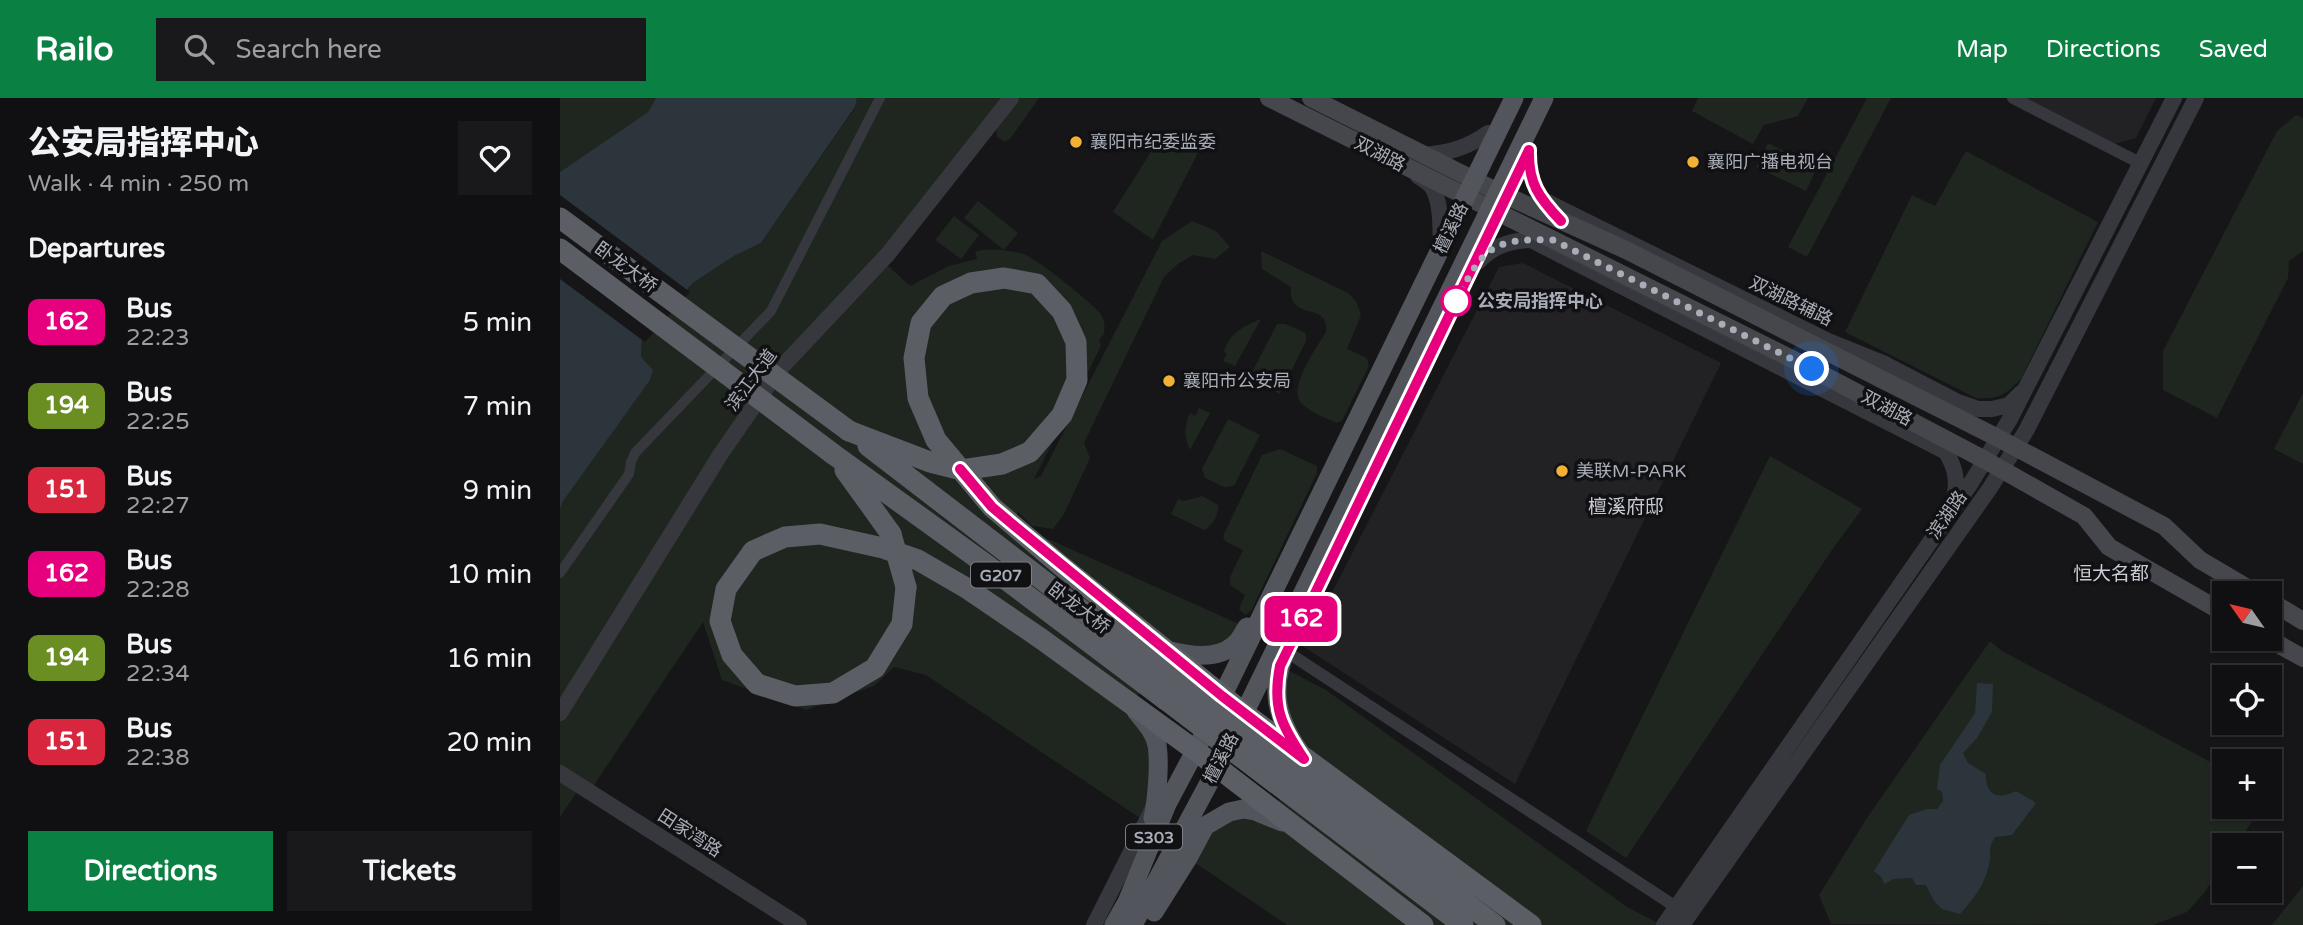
<!DOCTYPE html>
<html lang="en">
<head>
<meta charset="utf-8">
<style>
	body { margin:0; font-family:"Varela Round","Noto Sans SC",sans-serif; background:#19191b; color:#f1f3f6; height:100vh; display:flex; flex-direction:column; font-size:26px; white-space:nowrap }
	* { box-sizing:border-box; margin:0 }
	p { font-size:23px; color:#9c9d9f }
	.icon { flex:none; width:38px; height:38px; fill:none; stroke:currentColor; stroke-width:2; stroke-linecap:round; stroke-linejoin:round }
	.map { position:relative; flex:1; overflow:hidden }
	.panel { display:flex; flex-direction:column; background:#101012; width:560px }
	.panel>* { flex:none }
	.badge { padding:0 14px; border-radius:10px; font-size:24px; line-height:46px }
	.needle { width:46px; rotate:304deg }
	.fabs { position:absolute; left:1652px; top:483px; display:grid; gap:14px }
	.fabs a { display:grid; place-items:center; width:70px; height:70px; border-radius:0px; background:#101012; box-shadow:0 2px 5px #0004,0 0 0 2px #303032; font-size:35px }
	.you { position:absolute; width:35px; height:35px; margin:-18px; border:5px solid #fff; border-radius:50%; background:#1a73e8; box-shadow:0 0 0 10px #1a73e833 }
	.map>.badge { position:absolute; translate:-50% -50%; box-shadow:0 0 0 4px #fff }
	h2 { padding:0 28px; font-size:26px; line-height:63px }
	.round { display:grid; place-items:center; flex:none; width:74px; height:74px; border-radius:0px; background:#19191b }
	.overview { display:flex; align-items:center; justify-content:space-between; height:119px; padding:0 28px }
	h1 { font-size:33px; font-weight:800; line-height:52px }
	.cta { display:flex; gap:14px; margin-top:auto; padding:14px 28px }
	.cta a { flex:1; height:80px; border-radius:0px; background:#0b8043; color:#fff; font-size:28px; font-weight:800; line-height:80px; text-align:center }
	.cta a+a { background:#19191b; color:#f1f3f6 }
	ul { padding:0; list-style:none }
	li { display:flex; align-items:center; gap:21px; height:84px; padding:0 28px }
	li div { flex:1 }
	li b { display:block; font-size:26px }
	li em { font-style:normal }
	li .badge { min-width:77px; font-weight:700; text-align:center }
	header { display:flex; align-items:center; gap:42px; box-sizing:border-box; height:98px; padding:0 35px; background:#0b8043; color:#fff }
	header strong { font-size:33px }
	nav { display:flex; gap:38px; margin-inline-start:auto; font-size:24px }
	.search { width:490px; height:63px; background:#19191b; display:flex; align-items:center; gap:18px; box-sizing:border-box; padding:0 24px; border-radius:0px; color:#9c9d9f; font-size:26px }
	main { display:flex; flex:1; min-height:0 }
	.map>svg:first-child { display:block }
	.built { fill:#222225 }
	.green { fill:#1e261f }
	.water { fill:#2c353c }
	.pier { fill:#161618 }
	.lines { fill:none; stroke-linecap:round; stroke-linejoin:round }
	.pedestrian { stroke:#37383d; stroke-width:10 }
	.minor { stroke:#37383d; stroke-width:12 }
	.tertiary { stroke:#37383d; stroke-width:16 }
	.secondary { stroke:#45474d; stroke-width:18 }
	.primary { stroke:#53555c; stroke-width:19 }
	.trunk { stroke:#5b5e65; stroke-width:21 }
	.trunk-bridge { stroke:#5b5e65; stroke-width:21 }
	.line-casing { stroke:#fff; stroke-width:16 }
	.line { stroke:#e6007e; stroke-width:10 }
	.walk { stroke:#a8adb8; stroke-width:7; stroke-dasharray:0 12.6 }
	.poi-dot { fill:#f2b134; stroke:#111113; stroke-width:2.5 }
	.stop-dot { fill:#fff; stroke:#e6007e; stroke-width:3.5 }
	.labels { text-anchor:middle; stroke-width:7; stroke-linejoin:round; paint-order:stroke }
	.shield { fill:#111113; stroke:#7b7e86; stroke-width:2 }
	.shield-label { font-size:16px; font-weight:bold; fill:#a8adb8 }
	.poi-label { font-size:18px; fill:#a8adb8; stroke:#111113; text-anchor:start }
	.street-label { font-size:18px; fill:#a8adb8; stroke:#111113 }
	.stop-label { font-size:18px; font-weight:bold; fill:#a8adb8; stroke:#111113; text-anchor:start }
	.neighbourhood-label { font-size:19px; fill:#c9ccd4; stroke:#111113 }
</style>
</head>
<body>
<header>
<strong>Railo</strong>
<div class="search"><svg class="icon" aria-label="search" viewBox="0 0 24 24"><circle cx="10" cy="10" r="6"/><path d="M15 15l6 6"/></svg>Search here</div>
<nav><a>Map</a><a>Directions</a><a>Saved</a></nav>
</header>
<main>
<section class="panel">
<div class="overview"><div><h1>公安局指挥中心</h1><p>Walk · 4 min · 250 m</p></div><a class="round"><svg class="icon" aria-label="heart" viewBox="0 0 24 24"><path d="M12 20l-8-8c-3-5 5-10 8-4 3-6 11-1 8 4z"/></svg></a></div>
<h2>Departures</h2>
<ul>
<li><span class="badge" style="background:#e6007e;color:#fff">162</span><div><b>Bus</b><p>22:23</p></div><em>5 min</em></li>
<li><span class="badge" style="background:#6b8e23;color:#fff">194</span><div><b>Bus</b><p>22:25</p></div><em>7 min</em></li>
<li><span class="badge" style="background:#d7263d;color:#fff">151</span><div><b>Bus</b><p>22:27</p></div><em>9 min</em></li>
<li><span class="badge" style="background:#e6007e;color:#fff">162</span><div><b>Bus</b><p>22:28</p></div><em>10 min</em></li>
<li><span class="badge" style="background:#6b8e23;color:#fff">194</span><div><b>Bus</b><p>22:34</p></div><em>16 min</em></li>
<li><span class="badge" style="background:#d7263d;color:#fff">151</span><div><b>Bus</b><p>22:38</p></div><em>20 min</em></li>
</ul>
<div class="cta"><a>Directions</a><a>Tickets</a></div>
</section>
<div class="map">
<svg width="1743" height="827" viewBox="0 0 1743 827">
	<rect width="100%" height="100%" fill="#161618"/>
	<path class="built" d="M 1462,0 L 1596,0 L 1576,40 L 1554,46 Z
		M 963,165 L 1161,265 L 955,686 L 744,549 L 939,169 Z"/>
	<path class="green" d="M 0,0 L 96,0 L 88,14 L 0,74 Z
		M 297,0 L 450,0 L 322,162 L 350,188 L 389,168 L 417,161 L 415,154 C 425,149 451,152 463,156 C 476,160 530,203 540,215 C 545,222 545,228 544,236 L 539,242 L 541,248 L 474,381 L 481,378 L 602,143 L 632,123 L 656,133 L 670,149 L 655,161 L 633,157 L 618,166 L 604,179 L 524,345 L 530,360 L 504,416 L 493,431 L 472,428 L 458,414 L 452,425 L 686,529 L 676,546 L 609,554 L 571,607 L 591,632 L 586,724 L 366,577 L 334,569 L 314,588 L 246,612 L 162,582 L 143,524 L 30,693 L 21,688 L 0,719 L 0,411 L 3,403 L 81,259 L 82,241 L 133,185 L 174,158 L 201,145 L 295,10 Z
		M 460,0 L 479,0 L 450,41 L 445,44 L 437,39 L 436,30 Z
		M 1138,0 L 1248,0 L 1238,18 L 1204,27 L 1193,46 L 1132,13 Z
		M 1307,0 L 1331,0 L 1247,159 L 1228,149 Z
		M 1736,17 L 1743,20 L 1743,153 L 1729,163 L 1728,180 L 1657,320 L 1603,292 L 1603,253 L 1717,33 Z
		M 601,38 L 622,54 L 629,42 L 641,49 L 593,142 L 553,114 Z
		M 1208,45 L 1257,70 L 1246,93 L 1196,69 Z
		M 1406,53 L 1538,124 L 1461,281 C 1446,296 1439,302 1416,300 L 1285,234 L 1352,97 L 1375,108 Z
		M 418,103 L 458,135 L 444,152 L 404,120 Z
		M 394,118 L 419,137 L 401,161 L 375,142 Z
		M 701,153 L 788,195 L 796,203 L 801,217 L 787,251 L 807,260 L 809,268 L 782,323 L 777,325 C 766,320 752,315 743,307 C 725,293 757,249 766,234 C 769,206 739,220 732,201 C 730,197 731,193 731,189 L 702,171 Z
		M 701,221 L 675,268 L 663,263 L 667,256 L 664,254 C 669,235 684,228 701,221 Z
		M 717,226 L 725,226 L 746,235 L 746,243 L 720,296 L 689,280 Z
		M 1743,295 L 1743,366 L 1714,351 Z
		M 639,310 L 650,315 L 630,352 C 624,339 624,328 630,315 L 635,318 Z
		M 668,321 L 700,337 L 674,388 L 664,389 L 645,380 L 642,371 Z
		M 720,351 L 757,368 L 757,375 L 691,513 L 685,517 L 679,511 L 685,497 L 670,487 L 670,479 L 683,452 L 665,443 L 663,438 L 702,357 Z
		M 1210,358 L 1302,411 L 1274,449 L 1066,760 L 1026,733 Z
		M 642,398 L 658,407 C 659,417 653,427 644,432 L 611,416 L 618,401 L 624,403 Z
		M 1430,543 L 1442,553 L 1664,671 L 1664,709 L 1702,709 L 1676,747 L 1664,747 L 1664,765 L 1644,795 L 1627,814 L 1593,827 L 1271,826 L 1259,797 L 1307,720 Z
		M 720,568 L 766,592 L 1067,809 L 1102,827 L 727,827 L 628,760 L 669,714 L 710,718 L 744,661 L 728,637 Z
		M 1743,788 L 1743,827 L 1712,827 Z"/>
	<path class="water" d="M 96,0 L 297,0 L 295,9 L 201,145 L 174,158 L 133,185 L 82,240 L 81,259 L 93,272 L 90,282 L 3,403 L 0,411 L 0,74 L 88,14 Z
		M 1417,585 L 1433,586 L 1432,614 L 1417,640 L 1403,655 L 1408,665 L 1426,676 C 1425,698 1438,702 1456,693 L 1476,705 L 1452,737 L 1435,739 C 1427,751 1432,755 1429,767 C 1424,788 1414,800 1400,816 L 1382,811 L 1374,803 L 1366,787 L 1356,787 L 1352,780 L 1334,781 L 1324,786 L 1322,780 L 1314,773 L 1349,717 L 1367,711 L 1377,711 L 1383,703 L 1382,694 L 1377,691 L 1380,667 L 1415,615 Z"/>
	<path class="pier" d="M 0,97 L 130,194 L 85,244 L 0,181 Z"/>
	<g class="lines">
		<path class="pedestrian" d="M 0,475 L 69,376 L 71,364 L 75,355 L 211,213 L 320,0"/>
		<path class="minor" d="M 1453,0 L 1580,65
			M 721,550 L 1116,809"/>
		<path class="tertiary" d="M 969,53 C 969,73 973,93 987,108
			M 863,57 C 888,55 907,50 928,35
			M 858,78 C 862,81 869,85 872,89 C 882,106 880,130 881,148
			M 981,101 L 1268,243 L 1325,266 L 1398,304 L 1418,311 L 1432,311 L 1449,307 L 1461,295
			M 969,141 L 1386,354 C 1397,373 1398,384 1393,406
			M 918,164 C 935,146 955,141 979,142
			M 757,488 L 952,87
			M 0,615 L 160,357 L 218,273 L 328,156 L 451,0
			M 0,675 L 239,827
			M 534,827 L 594,708
			M 1104,827 L 1409,388 L 1450,321 L 1614,0
			M 1122,827 L 1430,390 L 1466,333 L 1636,0"/>
		<path class="secondary" d="M 709,0 L 1252,271 L 1425,362 L 1524,418 L 1549,449 L 1664,515
			M 751,0 L 938,94 L 1066,152 L 1438,340 L 1604,428 L 1640,462 L 1696,495
			M 1710,503 L 1743,523
			M 1709,541 L 1743,560"/>
		<path class="primary" d="M 727,550 C 709,591 716,620 741,656
			M 610,553 C 630,558 657,562 674,547 C 680,543 683,535 687,529
			M 657,609 L 954,0
			M 576,613 C 584,623 594,633 597,647 C 600,665 597,702 593,720
			M 678,628 L 984,0
			M 594,814 L 628,760 L 645,728 L 669,714 L 683,711 L 695,713 L 722,724
			M 554,827 L 567,804 L 607,706 L 642,640
			M 573,827 L 665,655"/>
		<path class="trunk" d="M 289,333 L 370,364 L 402,372 L 442,366 L 470,354 L 502,317 L 517,282 L 516,244 L 502,213 L 477,186 L 444,180 L 411,185 L 383,198 L 361,225 L 354,260 L 358,300 L 376,342 L 432,409 L 499,466 L 684,615 L 971,827
			M 308,348 L 618,586
			M 273,356 L 424,465 L 606,602
			M 285,372 L 331,436
			M 346,489 L 342,526 L 315,570 L 273,595 L 235,598 L 197,586 L 172,557 L 160,523 L 166,491 L 193,453 L 225,439 L 260,436 L 323,450 L 358,462 L 408,491 L 480,540 L 636,653 L 863,827
			M 691,642 L 935,827
			M 681,659 L 903,827"/>
		<path class="trunk-bridge" d="M 0,120 L 289,333
			M 0,151 L 273,356
			M 331,436 L 346,489
			M 618,586 L 691,642
			M 606,602 L 681,659"/>
	</g>
	<g class="lines">
		<defs>
			<path id="line" d="M 400,371 L 432,409 L 451,425 L 662,598 L 744,661 C 721,627 712,609 720,568 L 969,52 C 968,85 979,100 1001,123"/>
		</defs>
		<use href="#line" class="line-casing"/>
		<use href="#line" class="line"/>
		<path class="walk" d="M 896,203 C 923,150 931,140 993,142 L 1252,271"/>
	</g>
	<g class="poi-dot">
		<circle cx="516" cy="44" r="7"/>
		<circle cx="1133" cy="64" r="7"/>
		<circle cx="609" cy="283" r="7"/>
		<circle cx="1002" cy="373" r="7"/>
	</g>
	<circle class="stop-dot" cx="896" cy="203" r="14"/>
	<g class="labels">
		<g class="shield">
			<rect x="411" y="464.5" width="60" height="25" rx="5"/>
			<rect x="566" y="726.5" width="56" height="25" rx="5"/>
		</g>
		<g class="shield-label">
			<text x="441" y="483">G207</text>
			<text x="594" y="745">S303</text>
		</g>
		<g class="poi-label">
			<text x="530" y="50">襄阳市纪委监委</text>
			<text x="1147" y="70">襄阳广播电视台</text>
			<text x="623" y="289">襄阳市公安局</text>
			<text x="1016" y="379">美联M-PARK</text>
		</g>
		<g class="street-label">
			<text transform="translate(820 56) rotate(27)" y="6">双湖路</text>
			<text transform="translate(891 130) rotate(-64)" y="6">檀溪路</text>
			<text transform="translate(66 169) rotate(36)" y="6">卧龙大桥</text>
			<text transform="translate(1231 203) rotate(26)" y="6">双湖路辅路</text>
			<text transform="translate(191 282) rotate(-53)" y="6">滨江大道</text>
			<text transform="translate(1327 310) rotate(28)" y="6">双湖路</text>
			<text transform="translate(1387 417) rotate(-55)" y="6">滨湖路</text>
			<text transform="translate(519 510) rotate(37)" y="6">卧龙大桥</text>
			<text transform="translate(661 660) rotate(-63)" y="6">檀溪路</text>
			<text transform="translate(130 735) rotate(33)" y="6">田家湾路</text>
		</g>
		<g class="stop-label">
			<text x="917" y="209">公安局指挥中心</text>
		</g>
		<g class="neighbourhood-label">
			<text x="1066" y="415">檀溪府邸</text>
			<text x="1551" y="482">恒大名都</text>
		</g>
	</g>
</svg>
<div class="fabs">
<a><svg class="needle" viewBox="-14 -14 28 28"><path d="M0-13l5 13h-10z" fill="#e53935"/><path d="M0 13l5-13h-10z" fill="#9c9d9f"/></svg></a>
<a><svg class="icon" aria-label="locate" viewBox="0 0 24 24"><circle cx="12" cy="12" r="6"/><path d="M12 2v4M12 18v4M2 12h4M18 12h4"/></svg></a>
<a>+</a>
<a>−</a>
</div>
<div class="you" style="left:1252px;top:271px"></div>
<b class="badge" style="left:741px;top:521px;background:#e6007e;color:#fff">162</b>
</div>
</main>
</body>
</html>
